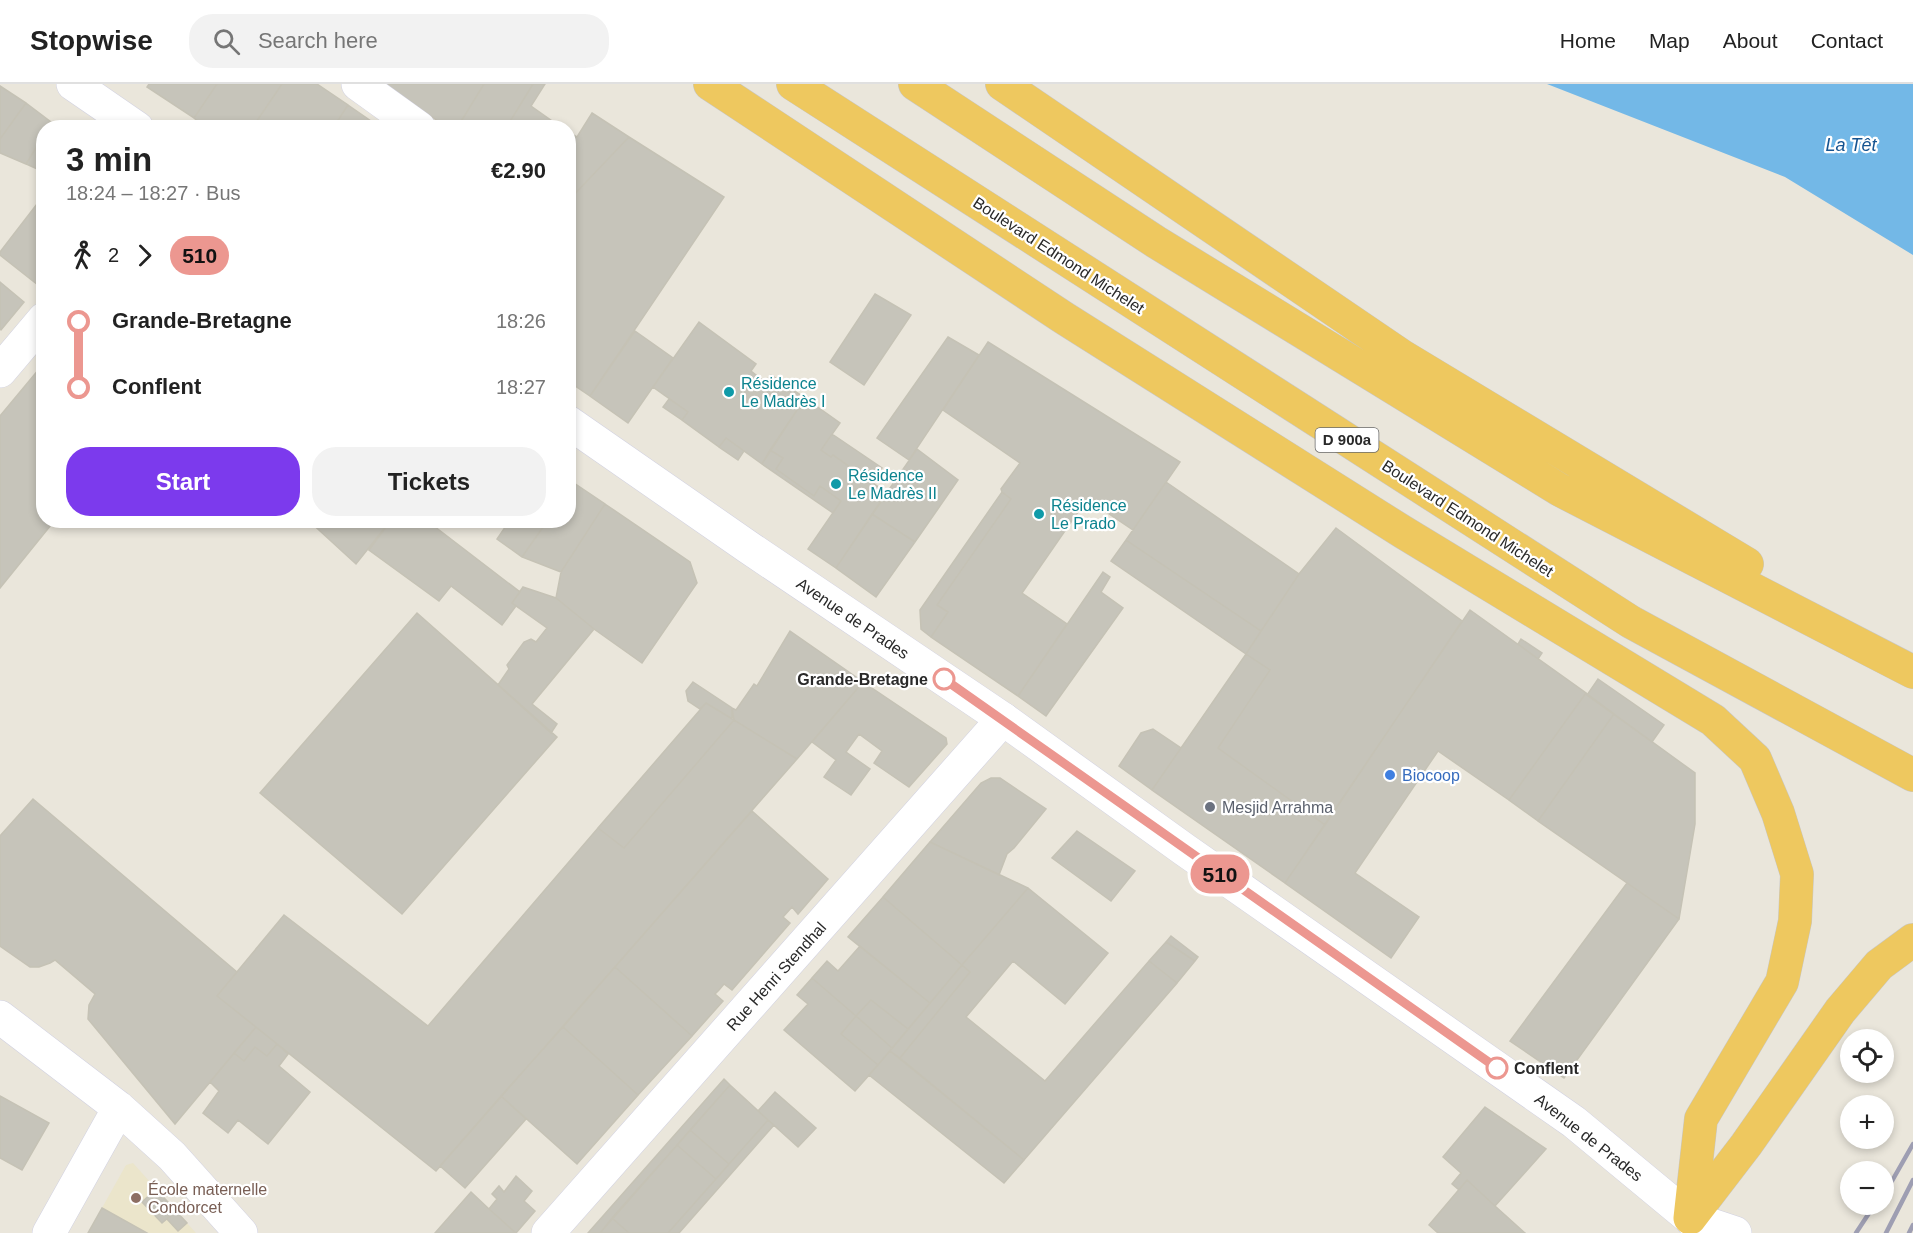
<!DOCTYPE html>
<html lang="en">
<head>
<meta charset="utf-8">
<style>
	body { margin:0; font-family:Arial,sans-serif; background:#f2f2f2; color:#222; height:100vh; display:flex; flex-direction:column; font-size:22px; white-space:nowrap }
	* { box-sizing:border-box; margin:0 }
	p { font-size:20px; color:#767676 }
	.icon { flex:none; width:33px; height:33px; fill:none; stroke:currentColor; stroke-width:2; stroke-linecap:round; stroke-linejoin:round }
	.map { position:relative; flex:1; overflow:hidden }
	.sheet { position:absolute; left:36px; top:36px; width:540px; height:408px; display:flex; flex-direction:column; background:#fff; border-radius:24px; box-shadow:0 3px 9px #0003 }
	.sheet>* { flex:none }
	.badge { padding:0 12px; border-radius:20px; font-size:21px; line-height:39px }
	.fabs { position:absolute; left:1840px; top:945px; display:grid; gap:12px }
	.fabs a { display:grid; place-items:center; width:54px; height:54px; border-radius:50%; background:#fff; box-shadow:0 3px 9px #0003; font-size:30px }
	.map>.badge { position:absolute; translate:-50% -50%; box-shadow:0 0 0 3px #fff }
	.legs { display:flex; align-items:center; gap:9px; height:66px; padding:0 30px; font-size:20px }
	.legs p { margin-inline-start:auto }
	.head { display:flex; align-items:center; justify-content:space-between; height:102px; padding:0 30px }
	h1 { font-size:33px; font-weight:800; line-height:45px }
	.primary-button { display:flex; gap:12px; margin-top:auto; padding:12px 30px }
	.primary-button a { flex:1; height:69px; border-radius:24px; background:#7c3aed; color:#fff; font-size:24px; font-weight:800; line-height:69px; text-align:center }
	.primary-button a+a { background:#f2f2f2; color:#222 }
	ul { padding:0 30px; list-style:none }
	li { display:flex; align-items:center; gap:21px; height:66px; font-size:22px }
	li i { display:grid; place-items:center; width:9px; height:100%; margin:0 8px; background:currentColor }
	li i::after { content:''; width:15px; height:15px; margin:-8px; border:4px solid; border-radius:50%; background:#fff }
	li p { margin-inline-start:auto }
	li:first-child i { background:linear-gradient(#0000 50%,currentColor 0) }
	li:last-child i { background:linear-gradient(currentColor 50%,#0000 0) }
	header { display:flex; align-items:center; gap:36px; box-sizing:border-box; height:84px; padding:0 30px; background:#fff; border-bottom:2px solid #e0e0e0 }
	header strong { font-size:28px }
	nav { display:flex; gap:33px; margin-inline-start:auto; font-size:21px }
	.search { width:420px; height:54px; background:#f2f2f2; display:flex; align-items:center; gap:15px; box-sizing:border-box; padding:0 21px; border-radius:24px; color:#767676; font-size:22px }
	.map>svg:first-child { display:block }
	.education { fill:#ebe5cb }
	.water { fill:#73b8e7 }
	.building { fill:#c6c4ba; stroke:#c5c2b5; stroke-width:1.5 }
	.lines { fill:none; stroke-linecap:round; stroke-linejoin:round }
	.minor-casing { stroke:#d1d1e1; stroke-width:34 }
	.secondary-casing { stroke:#d1d1e1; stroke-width:34 }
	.trunk-casing { stroke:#c7c7c7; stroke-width:34 }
	.minor { stroke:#fff; stroke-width:33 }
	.secondary { stroke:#fff; stroke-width:33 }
	.trunk { stroke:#eec85f; stroke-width:33 }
	.rail { stroke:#9e9eb2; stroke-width:4.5 }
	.line-1-casing { stroke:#fff; stroke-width:14 }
	.line-1 { stroke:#ec9790; stroke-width:9 }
	.culture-dot { fill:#0f9aa8; stroke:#fff; stroke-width:2 }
	.stop-1-dot { fill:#fff; stroke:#ec9790; stroke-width:3 }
	.shop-dot { fill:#3f7fe0; stroke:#fff; stroke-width:2 }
	.worship-dot { fill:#6b7280; stroke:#fff; stroke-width:2 }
	.education-dot { fill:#8d6e63; stroke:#fff; stroke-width:2 }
	.labels { text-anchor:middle; stroke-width:4.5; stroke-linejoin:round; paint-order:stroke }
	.shield { fill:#fff; stroke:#696969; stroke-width:1.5 }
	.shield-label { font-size:15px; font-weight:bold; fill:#292929 }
	.street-label { font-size:16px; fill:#292929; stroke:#fff }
	.culture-label { font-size:16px; fill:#0d838f; stroke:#fff; text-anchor:start }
	.stop-label { font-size:16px; font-weight:bold; fill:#292929; stroke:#fff; text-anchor:end }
	.shop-label { font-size:16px; fill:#366cbe; stroke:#fff; text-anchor:start }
	.worship-label { font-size:16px; fill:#5b616d; stroke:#fff; text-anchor:start }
	.education-label { font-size:16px; fill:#785e54; stroke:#fff; text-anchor:start }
	.water-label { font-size:18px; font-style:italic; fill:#155491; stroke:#fff }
</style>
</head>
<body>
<header>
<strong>Stopwise</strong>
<div class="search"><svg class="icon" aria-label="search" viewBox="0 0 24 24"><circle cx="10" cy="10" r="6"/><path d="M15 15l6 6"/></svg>Search here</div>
<nav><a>Home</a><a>Map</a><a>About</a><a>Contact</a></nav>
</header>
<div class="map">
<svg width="1913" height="1149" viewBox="0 0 1913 1149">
	<rect width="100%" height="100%" fill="#eae6db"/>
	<path class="education" d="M 133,1079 L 176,1127 L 196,1149 L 88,1149 L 126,1081 Z"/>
	<path class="water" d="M 1547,0 L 1913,0 L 1913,171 L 1785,93 Z"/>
	<path class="building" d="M 149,0 L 217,0 L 194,34 L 147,3 Z
		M 217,0 L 282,0 L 252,44 L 207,44 L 194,34 Z
		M 282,0 L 317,0 L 348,21 L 333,44 L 252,44 Z
		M 385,0 L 484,0 L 457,44 L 448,44 Z
		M 484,0 L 533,0 L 506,44 L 457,44 Z
		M 533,0 L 545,0 L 531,22 L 562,44 L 506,44 Z
		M 0,2 L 26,19 L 0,55 Z
		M 26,19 L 51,38 L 48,44 L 44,44 L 44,51 L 26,80 L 0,69 L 0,55 Z
		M 348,21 L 381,44 L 333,44 Z
		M 592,29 L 629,53 L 568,117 L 568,48 L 577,53 Z
		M 44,51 L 44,88 L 26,80 Z
		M 629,53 L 724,113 L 590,312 L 568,297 L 568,117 Z
		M 37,120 L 44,124 L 44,194 L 38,201 L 0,171 L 0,168 Z
		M 0,198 L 24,218 L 1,246 L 0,245 Z
		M 875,210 L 911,231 L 864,301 L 830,278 Z
		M 699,238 L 756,280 L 751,287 L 765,298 L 771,291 L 805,314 L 762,380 L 726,354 L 719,363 L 682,336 L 688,328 L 653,303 Z
		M 635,247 L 673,274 L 628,339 L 590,312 Z
		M 948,253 L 979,271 L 909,376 L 877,354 Z
		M 988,258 L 1180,378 L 1133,446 L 1087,415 L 1022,509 L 1067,540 L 1018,612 L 931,553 L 948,528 L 937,521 L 1011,415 L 1002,408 L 1001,405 L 1020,379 L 943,326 Z
		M 44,279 L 44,436 L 55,436 L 0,504 L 0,332 Z
		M 805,314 L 840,339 L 821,366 L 831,373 L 833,371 L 887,409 L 836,484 L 808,465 L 841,417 L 820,402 L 814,412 L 776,385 L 783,374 L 770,366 Z
		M 669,315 L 688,328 L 682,336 L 663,323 Z
		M 832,350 L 882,384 L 872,399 L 833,371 L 831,373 L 821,366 Z
		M 726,354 L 744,367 L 738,376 L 719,363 Z
		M 917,365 L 958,396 L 915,458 L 872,430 Z
		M 770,366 L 783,374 L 776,385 L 814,412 L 820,402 L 841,417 L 833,429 L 762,380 Z
		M 1166,398 L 1299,490 L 1261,547 L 1126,456 Z
		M 574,399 L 605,420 L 561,488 L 522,473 L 548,436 L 568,436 L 568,406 Z
		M 1002,408 L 1011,415 L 937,521 L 948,528 L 931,553 L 921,545 L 920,526 Z
		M 605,420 L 690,478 L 697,499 L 642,579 L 594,545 L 556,514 L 561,488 Z
		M 872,430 L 915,458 L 876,513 L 836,484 Z
		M 308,436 L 391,436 L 356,480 Z
		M 391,436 L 426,436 L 520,508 L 512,519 L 516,522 L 502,541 L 451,502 L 439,517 L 369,466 Z
		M 510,436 L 548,436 L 522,473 L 497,455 Z
		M 1336,444 L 1462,537 L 1325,741 L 1218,664 L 1270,586 L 1246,570 L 1299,490 Z
		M 1126,456 L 1261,547 L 1246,570 L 1111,477 Z
		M 1103,488 L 1110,493 L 1101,508 L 1123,524 L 1046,632 L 1018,612 Z
		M 523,503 L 556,514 L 594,545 L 532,620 L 557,640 L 551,649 L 498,601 L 509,585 L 507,581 L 524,558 L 531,555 L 536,558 L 547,544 L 512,519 Z
		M 1470,526 L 1586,609 L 1509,716 L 1438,667 L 1355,789 L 1419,833 L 1391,874 L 1285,799 Z
		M 417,529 L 557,653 L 402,830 L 260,709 Z
		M 790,547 L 863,598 L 797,675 L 734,636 L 732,624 L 736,626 L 754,600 L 757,602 Z
		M 1521,555 L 1542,569 L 1538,575 L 1518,560 Z
		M 1246,570 L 1270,586 L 1218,664 L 1325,741 L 1285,799 L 1152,706 Z
		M 1598,595 L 1664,641 L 1652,658 L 1587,611 Z
		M 693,598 L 732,624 L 732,635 L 706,619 L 700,625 L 688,617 L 686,607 Z
		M 863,598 L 946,654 L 947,660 L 909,703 L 874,679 L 882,667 L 859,650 L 846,668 L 870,685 L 851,711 L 824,693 L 836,676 L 812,658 Z
		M 1586,609 L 1614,630 L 1538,737 L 1509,716 Z
		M 706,619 L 734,636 L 624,764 L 598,744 Z
		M 1614,630 L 1695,689 L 1695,740 L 1679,835 L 1538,737 Z
		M 734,636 L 797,675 L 436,1087 L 217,912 L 284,831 L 428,942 L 598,744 L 624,764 Z
		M 1153,645 L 1181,664 L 1152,706 L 1119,682 L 1141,649 Z
		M 991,694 L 1000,694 L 1046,725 L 1014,764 L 1007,770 L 999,791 L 930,758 L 981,699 Z
		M 33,715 L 237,888 L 217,912 L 256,943 L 175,1040 L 88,935 L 89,921 L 95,910 L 55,876 L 50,879 L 39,883 L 30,883 L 0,862 L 0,752 Z
		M 752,727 L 828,795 L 798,830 L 792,823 L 783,833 L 790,839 L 732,906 L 724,900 L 719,906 L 715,910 L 723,917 L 692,952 L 615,883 Z
		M 1077,747 L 1135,787 L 1111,817 L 1052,774 Z
		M 930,758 L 1028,804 L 962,881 L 883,813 Z
		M 1627,799 L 1679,835 L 1564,994 L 1510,957 Z
		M 1028,804 L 1108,869 L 1065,920 L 1013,877 L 966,933 L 1045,997 L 1149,877 L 1177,899 L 1024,1076 L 900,974 L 970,888 L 962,881 Z
		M 883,813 L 962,881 L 930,919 L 848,853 Z
		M 1171,852 L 1198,873 L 1195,877 L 1166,858 Z
		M 1166,858 L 1195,877 L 1177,899 L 1149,877 Z
		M 860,862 L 930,919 L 908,945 L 871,916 L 856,932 L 812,894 L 827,877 L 838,887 Z
		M 962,881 L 970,888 L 900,974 L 890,967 Z
		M 615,883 L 692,952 L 638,1011 L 563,943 Z
		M 812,894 L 856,932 L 841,950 L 878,981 L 855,1007 L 784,946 L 808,920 L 797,911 Z
		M 871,916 L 908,945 L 892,964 L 856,932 Z
		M 856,932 L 892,964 L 878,981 L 841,950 Z
		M 256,943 L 277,960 L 267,972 L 255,963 L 244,977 L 234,969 Z
		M 563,943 L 638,1011 L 577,1080 L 501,1012 Z
		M 277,960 L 288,970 L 279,982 L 310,1008 L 268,1060 L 238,1036 L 228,1049 L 203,1029 L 219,1007 L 210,998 L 234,969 L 244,977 L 255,963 L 267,972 Z
		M 890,967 L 1024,1076 L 1004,1099 L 869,991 Z
		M 724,995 L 730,1001 L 600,1149 L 588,1149 Z
		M 730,1001 L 768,1036 L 729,1080 L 690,1046 Z
		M 775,1008 L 816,1044 L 798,1063 L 758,1027 Z
		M 0,1012 L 49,1039 L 22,1086 L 0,1074 Z
		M 501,1012 L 526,1035 L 465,1104 L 440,1082 Z
		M 1485,1023 L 1546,1065 L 1495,1122 L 1467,1096 L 1459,1106 L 1452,1100 L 1461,1089 L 1443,1073 Z
		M 768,1036 L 774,1041 L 679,1149 L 668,1149 Z
		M 690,1046 L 729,1080 L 716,1095 L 677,1061 Z
		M 677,1061 L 716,1095 L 668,1149 L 629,1149 L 612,1134 Z
		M 516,1092 L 532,1107 L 524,1117 L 535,1127 L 516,1149 L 489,1125 L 497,1115 L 492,1110 L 499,1102 L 504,1108 Z
		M 1467,1096 L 1495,1122 L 1525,1149 L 1438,1149 L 1429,1141 Z
		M 156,1105 L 176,1127 L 162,1139 L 142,1118 Z
		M 471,1108 L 489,1125 L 516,1149 L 435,1149 Z
		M 102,1124 L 147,1149 L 88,1149 Z
		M 176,1127 L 187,1139 L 178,1147 L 167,1135 Z
		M 612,1134 L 629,1149 L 602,1149 L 601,1148 Z"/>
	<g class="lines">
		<defs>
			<path id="minor" d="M 358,0 L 419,44
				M 0,287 L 44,235
				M 0,933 L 119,1024 L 172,1072 L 241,1149
				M 49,1149 L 119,1024
				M 548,1149 L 1003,635"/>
			<path id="secondary" d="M 73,0 L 137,44
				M 568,338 L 748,463 L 1003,635 L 1185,766 L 1574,1038 L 1690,1134 L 1703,1149
				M 1690,1134 L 1735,1149"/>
			<path id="trunk" d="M 710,0 L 1064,234 L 1403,448 L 1713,636 L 1755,675 L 1778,729 L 1797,790 L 1795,837 L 1782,898 L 1701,1035 L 1690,1134
				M 793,0 L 1631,538 L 1913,691
				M 915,0 L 1156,158 L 1560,406 L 1913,588
				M 1002,0 L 1402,272 L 1747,480
				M 1690,1134 L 1746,1061 L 1840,927 L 1879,881 L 1913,856"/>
		</defs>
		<use href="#minor" class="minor-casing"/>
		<use href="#secondary" class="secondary-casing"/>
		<use href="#trunk" class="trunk-casing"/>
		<use href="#minor" class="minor"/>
		<use href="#secondary" class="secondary"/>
		<use href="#trunk" class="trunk"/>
		<path class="rail" d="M 1884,1111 L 1913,1060
			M 1856,1149 L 1875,1120
			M 1886,1149 L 1913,1096
			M 1909,1149 L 1913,1141"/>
	</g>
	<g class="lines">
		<defs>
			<path id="line-1" d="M 944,595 L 1497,984"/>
		</defs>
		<use href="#line-1" class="line-1-casing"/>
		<use href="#line-1" class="line-1"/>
	</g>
	<g class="culture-dot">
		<circle cx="729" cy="308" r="6"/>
		<circle cx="836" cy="400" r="6"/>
		<circle cx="1039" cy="430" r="6"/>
	</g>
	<g class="stop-1-dot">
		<circle cx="944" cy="595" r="10"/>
		<circle cx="1497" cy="984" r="10"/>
	</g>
	<circle class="shop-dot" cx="1390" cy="691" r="6"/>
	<circle class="worship-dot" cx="1210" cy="723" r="6"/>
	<circle class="education-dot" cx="136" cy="1114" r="6"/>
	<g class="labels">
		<rect class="shield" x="1315.5" y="344" width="63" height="24" rx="4.5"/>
		<g class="shield-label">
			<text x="1347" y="361">D 900a</text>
		</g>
		<g class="street-label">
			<text transform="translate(1059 171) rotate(33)" y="6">Boulevard Edmond Michelet</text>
			<text transform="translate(1468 434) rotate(33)" y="6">Boulevard Edmond Michelet</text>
			<text transform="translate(853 534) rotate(34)" y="6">Avenue de Prades</text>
			<text transform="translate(776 892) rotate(-48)" y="6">Rue Henri Stendhal</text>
			<text transform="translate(1589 1053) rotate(38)" y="6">Avenue de Prades</text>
		</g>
		<g class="culture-label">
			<text x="741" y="305">Résidence<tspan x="741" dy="18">Le Madrès I</tspan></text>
			<text x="848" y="397">Résidence<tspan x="848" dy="18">Le Madrès II</tspan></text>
			<text x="1051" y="427">Résidence<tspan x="1051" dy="18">Le Prado</tspan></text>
		</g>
		<g class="stop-label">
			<text x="928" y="601">Grande-Bretagne</text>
			<text x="1514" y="990" text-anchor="start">Conflent</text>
		</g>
		<g class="shop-label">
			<text x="1402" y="697">Biocoop</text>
		</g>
		<g class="worship-label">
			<text x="1222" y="729">Mesjid Arrahma</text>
		</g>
		<g class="education-label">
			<text x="148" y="1111">École maternelle<tspan x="148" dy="18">Condorcet</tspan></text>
		</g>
		<g class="water-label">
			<text x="1851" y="67">La Têt</text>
		</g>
	</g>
</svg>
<div class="fabs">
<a><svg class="icon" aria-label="locate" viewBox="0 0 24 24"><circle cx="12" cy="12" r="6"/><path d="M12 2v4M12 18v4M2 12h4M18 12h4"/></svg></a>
<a>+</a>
<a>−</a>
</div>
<b class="badge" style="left:1220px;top:790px;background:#ec9790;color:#111">510</b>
<section class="sheet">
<div class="head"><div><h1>3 min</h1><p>18:24 – 18:27 · Bus</p></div><b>€2.90</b></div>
<div class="legs"><svg class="icon" aria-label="walk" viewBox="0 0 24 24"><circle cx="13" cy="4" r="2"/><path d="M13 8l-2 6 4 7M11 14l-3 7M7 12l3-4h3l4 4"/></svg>2<svg class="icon" aria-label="forward" viewBox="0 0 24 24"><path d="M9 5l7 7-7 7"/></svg><b class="badge" style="background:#ec9790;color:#111">510</b></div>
<ul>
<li><i style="color:#ec9790"></i><b>Grande-Bretagne</b><p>18:26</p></li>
<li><i style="color:#ec9790"></i><b>Conflent</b><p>18:27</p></li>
</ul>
<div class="primary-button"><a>Start</a><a>Tickets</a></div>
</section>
</div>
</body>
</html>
